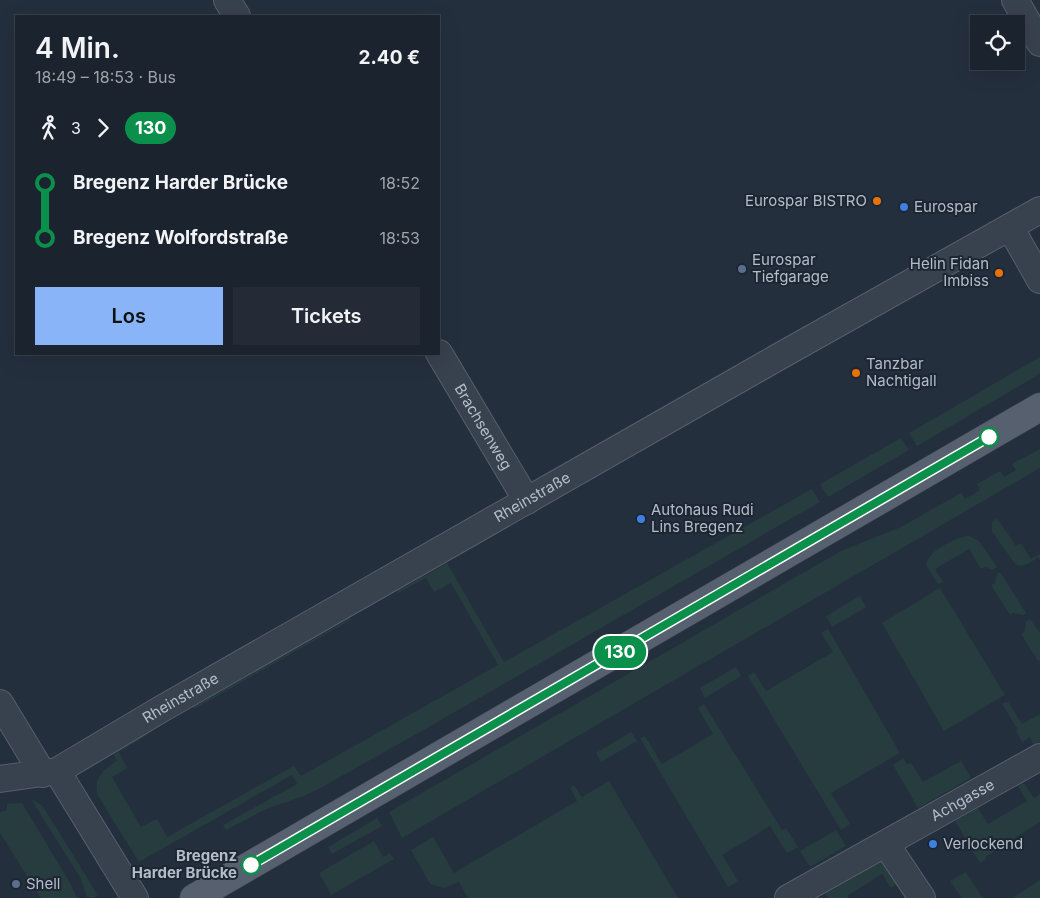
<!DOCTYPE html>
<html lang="de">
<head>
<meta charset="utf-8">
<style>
	body { margin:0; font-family:Inter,sans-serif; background:#242b36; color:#f1f3f6; height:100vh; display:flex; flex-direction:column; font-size:19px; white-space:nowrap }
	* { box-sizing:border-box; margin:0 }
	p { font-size:16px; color:#a0a4aa }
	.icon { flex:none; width:28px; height:28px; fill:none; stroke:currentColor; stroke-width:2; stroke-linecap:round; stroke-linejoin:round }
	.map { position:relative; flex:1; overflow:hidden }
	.drawer { position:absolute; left:15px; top:15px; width:425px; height:340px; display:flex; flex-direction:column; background:#1b232e; border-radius:0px; box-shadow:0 5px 20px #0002,0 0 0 1px #39404a }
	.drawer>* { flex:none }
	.badge { padding:0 10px; border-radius:16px; font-size:18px; line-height:32px }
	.fabs { position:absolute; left:970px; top:15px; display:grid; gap:10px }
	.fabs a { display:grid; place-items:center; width:55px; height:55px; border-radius:0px; background:#1b232e; box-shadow:0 5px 20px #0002,0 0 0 1px #39404a; font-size:25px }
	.map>.badge { position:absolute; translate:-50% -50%; box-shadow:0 0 0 2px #fff }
	.legs { display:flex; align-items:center; gap:8px; height:55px; padding:0 20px; font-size:16px }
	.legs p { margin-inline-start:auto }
	.overview { display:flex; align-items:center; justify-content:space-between; height:85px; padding:0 20px }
	h1 { font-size:28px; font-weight:600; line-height:38px }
	.primary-button { display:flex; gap:10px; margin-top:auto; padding:10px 20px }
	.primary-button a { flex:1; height:58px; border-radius:0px; background:#8ab4f8; color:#111; font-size:20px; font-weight:600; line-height:58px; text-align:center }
	.primary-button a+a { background:#242b36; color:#f1f3f6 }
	ul { padding:0 20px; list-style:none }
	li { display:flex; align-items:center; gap:18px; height:55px; font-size:19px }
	li i { display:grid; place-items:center; width:8px; height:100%; margin:0 6px; background:currentColor }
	li i::after { content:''; width:12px; height:12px; margin:-6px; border:4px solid; border-radius:50%; background:#1b232e }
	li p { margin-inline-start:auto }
	li:first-child i { background:linear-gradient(#0000 50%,currentColor 0) }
	li:last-child i { background:linear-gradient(currentColor 50%,#0000 0) }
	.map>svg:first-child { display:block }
	.green { fill:#263c3f }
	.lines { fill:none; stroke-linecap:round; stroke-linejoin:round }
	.minor-casing { stroke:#565f6c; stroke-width:28 }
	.major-casing { stroke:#414a57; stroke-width:29 }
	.minor { stroke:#38414e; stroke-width:26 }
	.major { stroke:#56606e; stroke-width:28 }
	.line-1-casing { stroke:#fff; stroke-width:11 }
	.line-1 { stroke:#0b904b; stroke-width:8 }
	.food-dot { fill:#e8710a; stroke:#1d2633; stroke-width:2 }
	.shop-dot { fill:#3f7fe0; stroke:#1d2633; stroke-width:2 }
	.service-dot { fill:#5c6f8a; stroke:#1d2633; stroke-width:2 }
	.stop-1-dot { fill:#fff; stroke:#0b904b; stroke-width:2.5 }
	.labels { text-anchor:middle; stroke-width:4; stroke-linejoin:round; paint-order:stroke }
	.poi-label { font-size:15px; fill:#b4bcc9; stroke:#1d2633; text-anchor:start }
	.street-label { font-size:15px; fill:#b4bcc9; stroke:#1d2633 }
	.stop-label { font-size:15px; font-weight:bold; fill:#b4bcc9; stroke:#1d2633; text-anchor:end }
</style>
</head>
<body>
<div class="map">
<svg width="1040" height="898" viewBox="0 0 1040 898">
	<rect width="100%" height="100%" fill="#242f3e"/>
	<path class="green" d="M 1040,357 L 1040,373 L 1038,375 L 917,446 L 909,433 Z
		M 901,438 L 909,450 L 828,497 L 820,484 Z
		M 1040,449 L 1040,468 L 402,838 L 389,812 L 841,551 L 901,527 L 961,493 L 965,499 L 980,490 L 977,484 L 1000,471 L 1004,477 L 1016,470 L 1012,464 Z
		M 812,489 L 820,502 L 434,724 L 324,786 L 304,796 L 266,809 L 226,830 L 223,825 L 297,784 L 292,775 L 139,862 L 98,796 C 93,778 103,769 117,761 L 113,753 L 145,735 L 149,734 L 119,752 L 127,768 L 112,777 L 141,827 L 157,819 L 167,837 L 294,766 L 301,776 L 498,665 L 451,583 L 434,592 L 426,578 L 396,594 L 398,591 L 447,563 L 504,662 Z
		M 997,518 L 1016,546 L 1021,543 L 1031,559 L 1040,554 L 1040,560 L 1038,557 C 1031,562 1023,569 1015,564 L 992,531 L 992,522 Z
		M 969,536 L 979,541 L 997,567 L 993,570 L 985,567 L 981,569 L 969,549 L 935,569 L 943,582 L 938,584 L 926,565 C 927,551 956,537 969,536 Z
		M 1000,572 L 1026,613 L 1023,615 L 1013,613 L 1010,615 L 991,585 L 995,583 L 997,574 Z
		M 940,588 L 1005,695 L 944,731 L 882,623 Z
		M 860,596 L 866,607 L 832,627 L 826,616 Z
		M 349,619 L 352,619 L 194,709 L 193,707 Z
		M 1030,619 L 1040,633 L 1040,660 L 1038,661 L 1021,634 L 1025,631 L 1026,621 Z
		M 828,629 L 900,753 L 831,793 L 850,824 L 841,830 L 748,676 L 754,672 L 766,691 L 833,652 L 821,633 Z
		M 736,667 L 741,676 L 705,698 L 700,688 Z
		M 1006,702 L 1009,703 L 1022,724 L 1040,714 L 1040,742 L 1034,745 L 1030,737 L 1022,742 L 1016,731 L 1018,730 L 1002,704 Z
		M 704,704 L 782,830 L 786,828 L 798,847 L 787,853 L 770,826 L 722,855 L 738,881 L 728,887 L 640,738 L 645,736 L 662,764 L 713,734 L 698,708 Z
		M 631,732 L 637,741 L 601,762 L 596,753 Z
		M 903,758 L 907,764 L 911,763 L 923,782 L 961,761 L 971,778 L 918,808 L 893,765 Z
		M 609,781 L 678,898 L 468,898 L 459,882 L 444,888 L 430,884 L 411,850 L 433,837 L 454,873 L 577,801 L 570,788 L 574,785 L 582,797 Z
		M 1024,783 L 1034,798 L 1040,794 L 1040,822 L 985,857 L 986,859 L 980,863 L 955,821 L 978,808 L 988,824 L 1027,801 L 1018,786 Z
		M 31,799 L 42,805 L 96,892 L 97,895 L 94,898 L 87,897 L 81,879 Z
		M 22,803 L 70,883 L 77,898 L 41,898 L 0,833 L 0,812 L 7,810 L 7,804 Z
		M 377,818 L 382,826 L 332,854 L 328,847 Z
		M 836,830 L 846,846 L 810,867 L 800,851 Z
		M 374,841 L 383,857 L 390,853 L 394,859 L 331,895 L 319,873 Z
		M 882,860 L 899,883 L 891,888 L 882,874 L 847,896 L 848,898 L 828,898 L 825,893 Z
		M 966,872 L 983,898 L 962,898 L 950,881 Z
		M 1040,880 L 1040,898 L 1012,898 Z"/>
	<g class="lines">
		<defs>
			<g id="minor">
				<path d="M 227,0 L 237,16"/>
				<path d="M 1015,0 L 1040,43"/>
				<path d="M 1010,227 L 1040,280"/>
				<path id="s1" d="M 439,353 L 527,501"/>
				<path d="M 0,703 L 43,774"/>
				<path d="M 57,771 L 135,898"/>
				<path id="s2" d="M 0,779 L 57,771 L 163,708 L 780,356 L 1040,210"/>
				<path d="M 886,844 L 922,898"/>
				<path id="s3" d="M 788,898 L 1040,757"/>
			</g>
			<path id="major" d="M 194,898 L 1040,407"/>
		</defs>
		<use href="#minor" class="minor-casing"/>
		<use href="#major" class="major-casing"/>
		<use href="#minor" class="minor"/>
		<use href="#major" class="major"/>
	</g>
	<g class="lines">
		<defs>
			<path id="line-1" d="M 251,865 L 989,437"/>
		</defs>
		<use href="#line-1" class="line-1-casing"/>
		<use href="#line-1" class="line-1"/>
	</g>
	<g class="food-dot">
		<circle cx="877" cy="201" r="5"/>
		<circle cx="999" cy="273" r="5"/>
		<circle cx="856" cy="373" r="5"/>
	</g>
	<g class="shop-dot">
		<circle cx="904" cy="207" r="5"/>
		<circle cx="641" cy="519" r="5"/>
		<circle cx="933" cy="844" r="5"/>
	</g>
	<g class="service-dot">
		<circle cx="742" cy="269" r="5"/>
		<circle cx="16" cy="884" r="5"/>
	</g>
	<g class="stop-1-dot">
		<circle cx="989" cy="437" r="9"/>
		<circle cx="251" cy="865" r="9"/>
	</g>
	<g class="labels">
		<g class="poi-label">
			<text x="867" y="206" text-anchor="end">Eurospar BISTRO</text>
			<text x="914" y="212">Eurospar</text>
			<text x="752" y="265">Eurospar<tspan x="752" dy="17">Tiefgarage</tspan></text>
			<text x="989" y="269" text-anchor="end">Helin Fidan<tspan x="989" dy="17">Imbiss</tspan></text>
			<text x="866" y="369">Tanzbar<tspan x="866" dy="17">Nachtigall</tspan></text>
			<text x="651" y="515">Autohaus Rudi<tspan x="651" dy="17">Lins Bregenz</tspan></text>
			<text x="943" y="849">Verlockend</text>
			<text x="26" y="889">Shell</text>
		</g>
		<g class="street-label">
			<text dy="5" stroke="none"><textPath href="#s1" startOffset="86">Brachsenweg</textPath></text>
			<text dy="5" stroke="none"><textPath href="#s2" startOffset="606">Rheinstraße</textPath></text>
			<text dy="5" stroke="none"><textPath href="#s2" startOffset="201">Rheinstraße</textPath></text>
			<text dy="5" stroke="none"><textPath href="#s3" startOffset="200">Achgasse</textPath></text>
		</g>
		<g class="stop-label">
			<text x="237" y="861">Bregenz<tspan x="237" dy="17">Harder Brücke</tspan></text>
		</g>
	</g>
</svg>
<div class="fabs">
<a><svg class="icon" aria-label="locate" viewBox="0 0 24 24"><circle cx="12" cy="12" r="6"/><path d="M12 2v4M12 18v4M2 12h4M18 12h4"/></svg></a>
</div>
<b class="badge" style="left:620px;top:652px;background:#0b904b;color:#fff">130</b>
<section class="drawer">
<div class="overview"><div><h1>4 Min.</h1><p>18:49 – 18:53 · Bus</p></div><b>2.40 €</b></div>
<div class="legs"><svg class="icon" aria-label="walk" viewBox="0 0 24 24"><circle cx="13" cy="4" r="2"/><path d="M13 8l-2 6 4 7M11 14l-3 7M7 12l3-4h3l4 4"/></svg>3<svg class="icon" aria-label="forward" viewBox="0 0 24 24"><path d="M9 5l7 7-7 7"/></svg><b class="badge" style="background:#0b904b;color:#fff">130</b></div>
<ul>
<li><i style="color:#0b904b"></i><b>Bregenz Harder Brücke</b><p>18:52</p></li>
<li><i style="color:#0b904b"></i><b>Bregenz Wolfordstraße</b><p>18:53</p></li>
</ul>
<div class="primary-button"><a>Los</a><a>Tickets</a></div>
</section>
</div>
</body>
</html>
